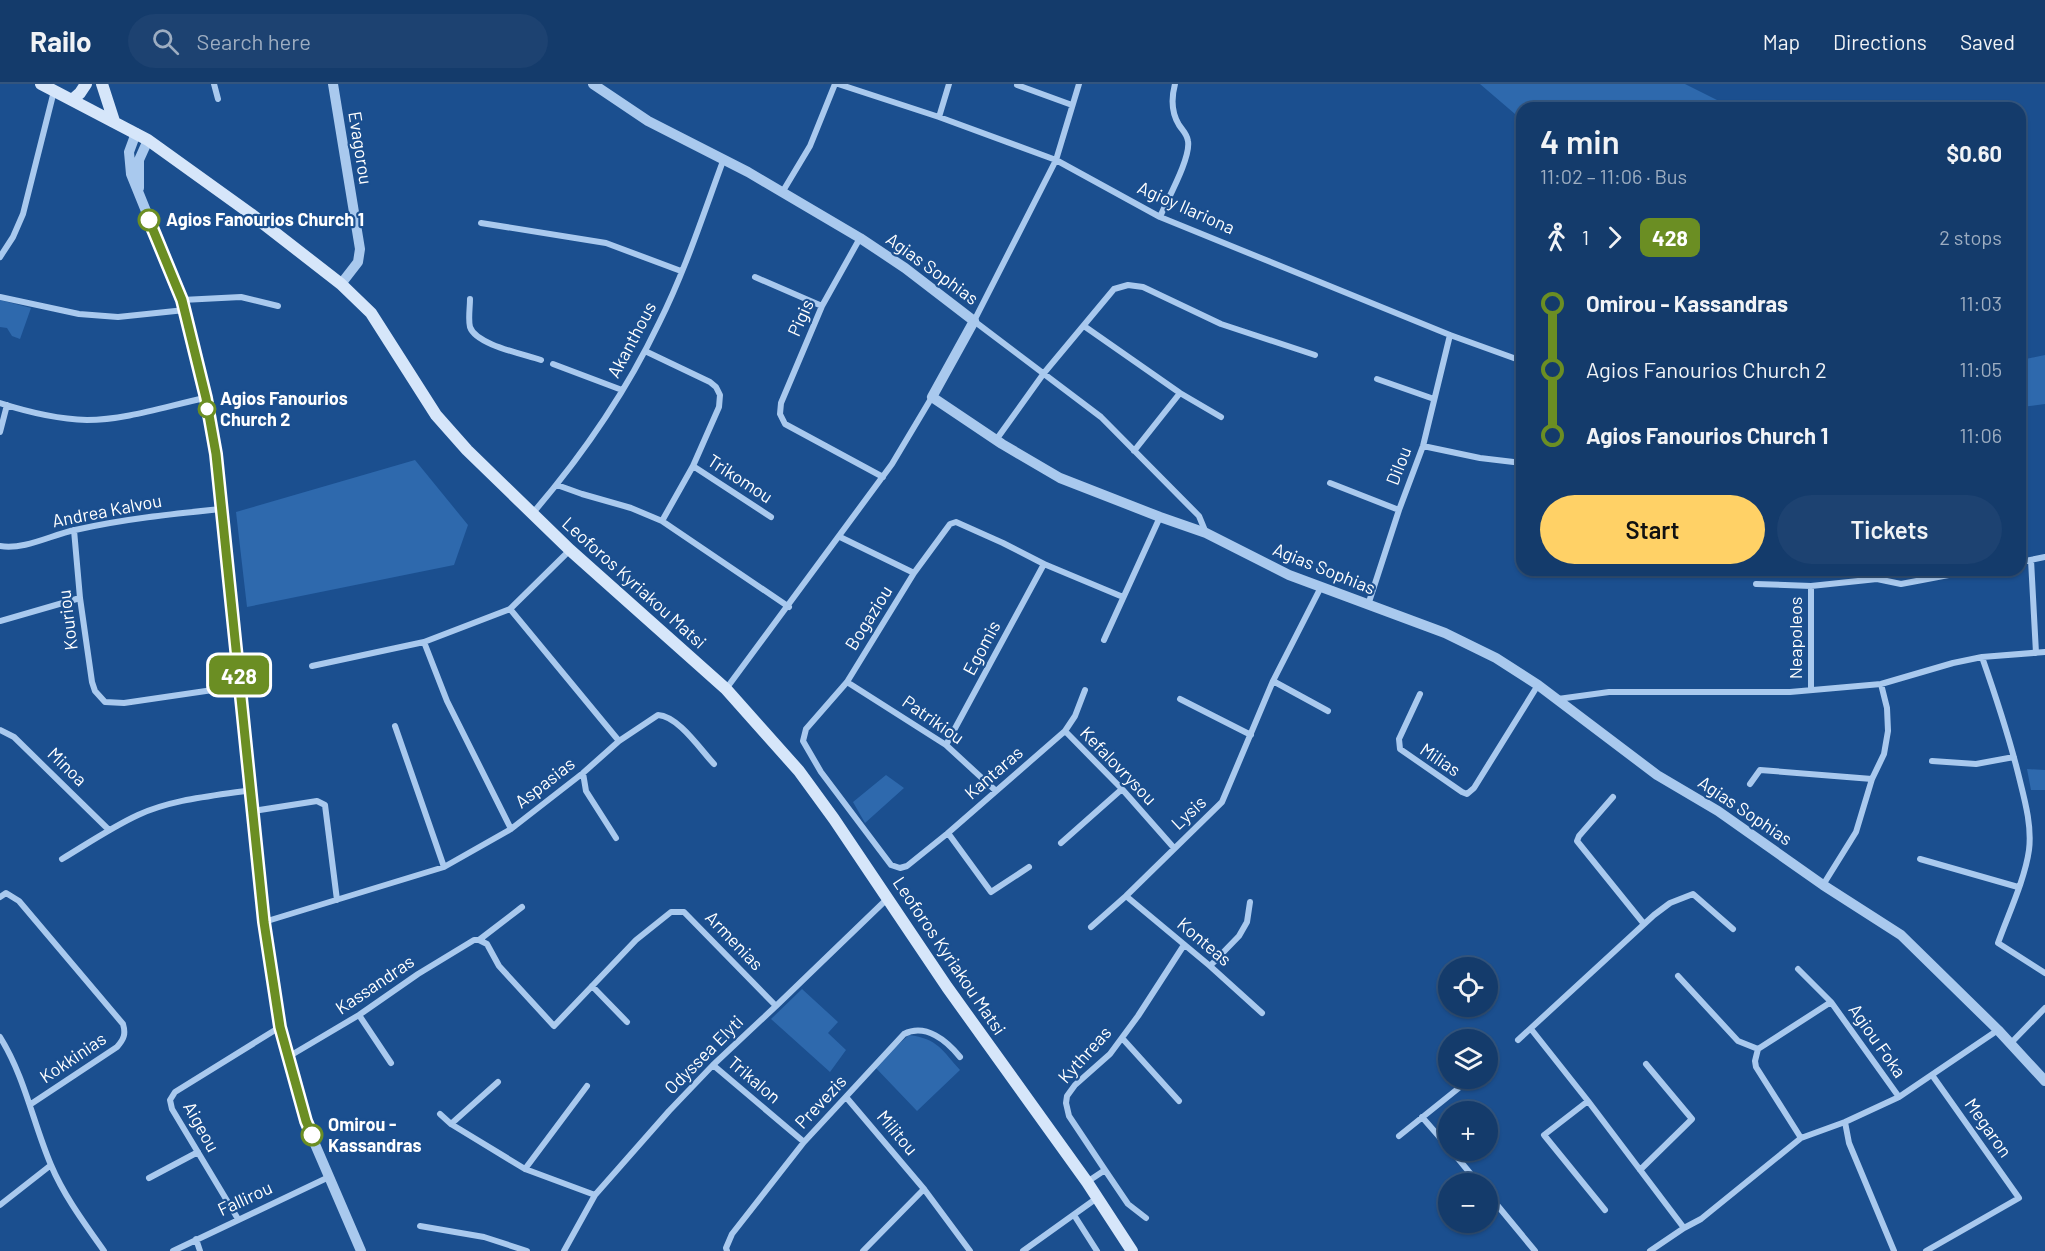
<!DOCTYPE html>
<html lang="en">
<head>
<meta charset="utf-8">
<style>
	body { margin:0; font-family:Barlow,sans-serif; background:#1d4271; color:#f1f3f6; height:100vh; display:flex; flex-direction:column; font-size:22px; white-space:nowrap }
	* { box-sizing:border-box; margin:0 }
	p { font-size:20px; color:#9dadc1 }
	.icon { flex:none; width:33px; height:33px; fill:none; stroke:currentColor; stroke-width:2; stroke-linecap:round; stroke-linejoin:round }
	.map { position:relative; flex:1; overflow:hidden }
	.details { position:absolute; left:1516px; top:18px; width:510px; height:474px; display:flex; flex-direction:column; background:#143b6b; border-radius:18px; box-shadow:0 2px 4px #0004,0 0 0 2px #33557e }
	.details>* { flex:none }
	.badge { padding:0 12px; border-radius:9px; font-size:21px; line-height:39px }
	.fabs { position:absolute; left:1438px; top:873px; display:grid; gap:12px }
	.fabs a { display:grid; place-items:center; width:60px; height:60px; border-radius:50%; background:#143b6b; box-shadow:0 2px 4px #0004,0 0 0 2px #33557e; font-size:30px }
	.map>.badge { position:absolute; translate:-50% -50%; box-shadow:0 0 0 3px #fff }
	.legs { display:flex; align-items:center; gap:9px; height:66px; padding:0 24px; font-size:20px }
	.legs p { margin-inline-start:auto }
	.summary { display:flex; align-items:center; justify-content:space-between; height:102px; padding:0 24px }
	h1 { font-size:33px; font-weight:600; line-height:45px }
	.action { display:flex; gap:12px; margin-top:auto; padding:12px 24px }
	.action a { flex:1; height:69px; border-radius:36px; background:#ffd166; color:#111; font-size:24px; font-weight:600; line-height:69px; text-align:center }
	.action a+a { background:#1d4271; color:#f1f3f6 }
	ul { padding:0 24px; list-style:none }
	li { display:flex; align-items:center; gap:21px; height:66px; font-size:22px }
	li i { display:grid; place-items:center; width:9px; height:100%; margin:0 8px; background:currentColor }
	li i::after { content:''; width:15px; height:15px; margin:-8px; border:4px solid; border-radius:50%; background:#143b6b }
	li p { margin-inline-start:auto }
	li:first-child i { background:linear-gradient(#0000 50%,currentColor 0) }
	li:last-child i { background:linear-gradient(currentColor 50%,#0000 0) }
	header { display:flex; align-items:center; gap:36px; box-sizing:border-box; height:84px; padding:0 30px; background:#143b6b; border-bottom:2px solid #33557e }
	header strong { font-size:28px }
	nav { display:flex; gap:33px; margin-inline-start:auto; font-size:21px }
	.search { width:420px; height:54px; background:#1d4271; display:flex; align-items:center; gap:15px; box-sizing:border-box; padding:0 21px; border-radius:33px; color:#9dadc1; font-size:22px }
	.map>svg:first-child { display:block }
	.green { fill:#2e69ad }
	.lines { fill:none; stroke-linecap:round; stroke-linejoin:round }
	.minor { stroke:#a9c9ee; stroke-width:6 }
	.tertiary { stroke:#a9c9ee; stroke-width:10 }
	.secondary { stroke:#d6e6fa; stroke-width:12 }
	.line-1-casing { stroke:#fff; stroke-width:14 }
	.line-1 { stroke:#6b8e23; stroke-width:9 }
	.stop-1-dot { fill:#fff; stroke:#6b8e23; stroke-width:3 }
	.labels { text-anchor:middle; stroke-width:4.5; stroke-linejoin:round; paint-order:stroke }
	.street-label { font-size:18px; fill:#fff; stroke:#1b4f8f }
	.stop-label { font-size:18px; font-weight:bold; fill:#fff; stroke:#1b4f8f; text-anchor:start }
</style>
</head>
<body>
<header>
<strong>Railo</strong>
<div class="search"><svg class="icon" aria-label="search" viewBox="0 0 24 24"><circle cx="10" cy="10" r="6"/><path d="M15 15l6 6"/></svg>Search here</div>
<nav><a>Map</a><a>Directions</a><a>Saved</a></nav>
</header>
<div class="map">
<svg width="2045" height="1167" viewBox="0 0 2045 1167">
	<rect width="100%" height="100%" fill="#1b4f8f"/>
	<path class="green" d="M 1480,0 L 1685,0 L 1723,19 L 1726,24 L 1522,24 L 1522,36 Z
		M 0,216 L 31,224 L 20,255 L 12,252 L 7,244 L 0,243 Z
		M 2045,271 L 2045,320 L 2021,323 L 2021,276 Z
		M 415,376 L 468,441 L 454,481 L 247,523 L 236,428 Z
		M 2027,685 L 2045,686 L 2045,706 L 2031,706 Z
		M 886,691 L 904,704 L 865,739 L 853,718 Z
		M 802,905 L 838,938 L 828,949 L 846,966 L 830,988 L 771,935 Z
		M 909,951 C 938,955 942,966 960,986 L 917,1027 L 874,982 Z"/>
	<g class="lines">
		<path class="minor" d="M 214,0 L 218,15
			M 838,0 L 939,33 L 1056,76 L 1160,133 L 1450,251 L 1522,277
			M 1079,0 L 1056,76 L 974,237 L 1101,333 L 1199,432 L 1206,449
			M 1017,1 L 1072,21
			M 939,33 L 949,0
			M 783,107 L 810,62 L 835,0
			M 1160,133 C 1167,116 1191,74 1188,57 C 1187,50 1183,47 1179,41 C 1171,28 1171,15 1175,0
			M 481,139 L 606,159 L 681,187
			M 860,154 L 822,222 L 781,319 L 780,330 L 785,340 L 883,393
			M 0,173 L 13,153 L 23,130 L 54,7
			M 755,193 L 822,222
			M 0,213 L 79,230 L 118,233 L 185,226
			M 470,215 C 470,224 468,235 470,243 C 476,261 524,270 541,276
			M 182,216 L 241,213 L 278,222
			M 1084,242 L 1180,309 L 1221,333
			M 645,267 L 710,298 L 716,303 L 720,311 L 719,323 L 693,382 L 662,437
			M 553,280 L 622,306
			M 1377,295 L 1434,315
			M 0,319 C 28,328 58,335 87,336 C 125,336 167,322 205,314
			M 0,348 L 7,321
			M 996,356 L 1044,289 L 1114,205 L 1128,201 L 1143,203 L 1221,240 L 1315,271
			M 1423,362 L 1480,374 L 1522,379
			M 1134,367 L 1180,309
			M 693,382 L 771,433
			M 1330,399 L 1399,426
			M 557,401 L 582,410 L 631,424 L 662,437 L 789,523
			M 532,430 C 582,372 626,308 659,239 C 685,187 703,131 723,77
			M 74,446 L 80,514 L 92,598 L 95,607 L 105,618 L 124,619 L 240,602
			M 840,453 L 914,489
			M 0,462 C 25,466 51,451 75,446 C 123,435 172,430 221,425
			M 2031,476 L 2036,569
			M 2020,478 L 2045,473
			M 1756,500 L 1811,502 L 1877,495 L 1901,500 L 1975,486
			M 1811,502 L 1811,606
			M 1368,521 L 1399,426 L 1423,362 L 1450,251
			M 510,525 L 619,657
			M 0,537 L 80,514
			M 1104,556 L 1160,433
			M 424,558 L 447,617 L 511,745
			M 1982,573 C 1996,613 2009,652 2019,693 C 2025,717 2032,742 2029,766 C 2025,795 2008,831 1998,859 L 2045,889
			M 312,582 L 424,558 L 510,525 L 570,466
			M 1273,597 L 1328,627
			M 847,598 L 946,661 L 996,707
			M 726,605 L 892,380 L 932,313
			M 1085,606 L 1075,632 L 1065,647 L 948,749 L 907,782 L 900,784 L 891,781 L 821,688 L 803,657 L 806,645 L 847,598 L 914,489 L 950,440 L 956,438 L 1003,459 L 1044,480 L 1123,513
			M 1420,610 L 1399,655 L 1400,665 L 1462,708 L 1467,710 L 1474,704 L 1538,601
			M 1180,615 L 1251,651
			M 1558,615 L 1609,608 L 1790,608 L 1881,600 L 1953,579 L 1982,573 L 2045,568
			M 395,642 L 444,783
			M 0,646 L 14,653 L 109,746
			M 1065,647 L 1122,705 L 1174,764
			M 946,661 L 1044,480
			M 1932,677 L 1976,680 L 2014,673
			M 583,689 L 586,707 L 616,754
			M 1750,700 L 1760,686 L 1872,695
			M 1613,713 L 1579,752 L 1577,757 L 1644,840
			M 253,727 L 317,717 L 325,721 L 337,816
			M 948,749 L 991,808 L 1029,783
			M 1061,759 L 1122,705
			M 62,775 C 87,760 112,743 138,731 C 173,715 213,712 251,706
			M 1920,775 L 2018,803
			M 1823,801 L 1856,748 L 1872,695 L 1884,670 L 1888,647 L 1887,624 L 1881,600
			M 1126,812 L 1210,882 L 1262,929
			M 0,813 L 6,809 L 19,817 L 123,940 C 126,950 124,955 117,963 L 31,1020
			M 264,838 L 444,783 L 511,745 L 583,689 L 619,657 L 658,631 C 678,632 700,665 714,680
			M 1091,843 L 1126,812 L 1222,718 L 1273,597 L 1321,503
			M 479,856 L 487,860 L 499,882 L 554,942 L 636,856 L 671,828 L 684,828 L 776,922
			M 1210,882 L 1239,852 L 1247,838 L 1250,818
			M 1798,885 L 1831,918 L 1899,1013
			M 1678,892 L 1738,957 L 1758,965
			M 592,902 L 627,938
			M 359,931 L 391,979
			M 1531,945 L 1588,1017 L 1684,1144 L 1701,1135 L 1801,1054 L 1845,1038 L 1899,1013 L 1998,946
			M 0,953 C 25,993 33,1039 51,1081 C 64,1112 85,1140 104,1167
			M 1122,954 L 1179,1017
			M 1518,956 L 1654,831 L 1670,819 L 1693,810 L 1733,845
			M 2010,960 L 2045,924
			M 1758,965 L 1755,977 L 1756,983 L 1801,1054
			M 1758,965 L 1831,918
			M 288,973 L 359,931 L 418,890 L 474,856 L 479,856 L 522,823
			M 713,981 L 804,1058
			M 846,1013 L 924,1105 L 970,1167
			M 1588,1017 L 1544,1051 L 1605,1126
			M 440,1030 L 451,1040 L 525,1085 L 595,1111
			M 1422,1033 L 1449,1064
			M 1845,1038 L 1849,1059 L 1894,1167
			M 451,1040 L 498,998
			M 1399,1052 L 1470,995
			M 1451,1066 L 1479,1100
			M 525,1085 L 587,1002
			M 1105,1086 L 1128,1120 L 1146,1134
			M 1640,1086 L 1692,1035 L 1646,980
			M 149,1094 L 198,1068
			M 1087,1098 L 1105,1086 L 1069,1032 L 1066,1019 L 1067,1012 L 1075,1001 L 1110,970 L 1138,932 L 1184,861
			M 1488,1110 L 1535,1167
			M 0,1121 L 51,1081
			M 1074,1131 L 1097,1167
			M 238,1135 L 172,1025 L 170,1016 L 175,1008 L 280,943
			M 420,1142 L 484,1153 L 527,1167
			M 196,1155 L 200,1167
			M 173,1167 L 329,1093
			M 564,1167 L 595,1111 L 669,1027 L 713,981 L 776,922 L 887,815
			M 727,1167 L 726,1164 L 732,1150 L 804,1058 L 904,950 C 926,939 947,957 960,973
			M 863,1167 L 924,1105
			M 1023,1167 L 1097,1114
			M 1650,1167 L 1684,1144
			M 1926,1167 L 2019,1114 L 1932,991"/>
		<path class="tertiary" d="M 333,0 L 360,165 L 358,178 L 341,200
			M 593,0 L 648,37 L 748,88 L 860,154 L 905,184 L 974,237 L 932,313 L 1002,360 L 1060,394 L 1160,433 L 1206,449 L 1289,491 L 1445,549 L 1496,574 L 1538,601 L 1657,691 L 1718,727 L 1823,801 L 1901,851 L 1998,946 L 2045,997
			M 136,49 L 129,68 L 131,90 L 182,216 L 205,314 L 216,370 L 264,838 L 280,943 L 305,1037 L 361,1167
			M 139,104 L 139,76 L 148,56"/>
		<path class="secondary" d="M 41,0 L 148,56 L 251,130 L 341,200 L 371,229 L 436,331 L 467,366 L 570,466 L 726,605 L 799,687 L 834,735 L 947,903 L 1087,1098 L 1132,1167
			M 102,0 L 114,37
			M 72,16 L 80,9 L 86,0"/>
	</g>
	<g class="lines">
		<defs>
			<path id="line-1" d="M 149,136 L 182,216 L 206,314 L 216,370 L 264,838 L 280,943 L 306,1037 L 312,1051"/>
		</defs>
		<use href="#line-1" class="line-1-casing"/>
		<use href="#line-1" class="line-1"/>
	</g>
	<g class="stop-1-dot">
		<circle cx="149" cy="136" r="10"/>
		<circle cx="207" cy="325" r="8"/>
		<circle cx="312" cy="1051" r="10"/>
	</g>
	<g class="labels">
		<g class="street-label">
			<text transform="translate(360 64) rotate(81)" y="6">Evagorou</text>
			<text transform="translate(1186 124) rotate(24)" y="6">Agioy Ilariona</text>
			<text transform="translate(932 185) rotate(36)" y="6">Agias Sophias</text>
			<text transform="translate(801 234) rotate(-66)" y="6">Pigis</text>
			<text transform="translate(632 256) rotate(-62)" y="6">Akanthous</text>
			<text transform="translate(1399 382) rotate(-69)" y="6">Dilou</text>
			<text transform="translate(740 395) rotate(33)" y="6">Trikomou</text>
			<text transform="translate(107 427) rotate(-11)" y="6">Andrea Kalvou</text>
			<text transform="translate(1324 485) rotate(22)" y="6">Agias Sophias</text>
			<text transform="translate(634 499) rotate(42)" y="6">Leoforos Kyriakou Matsi</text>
			<text transform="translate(869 534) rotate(-58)" y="6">Bogaziou</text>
			<text transform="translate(68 536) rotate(-97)" y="6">Kouriou</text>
			<text transform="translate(1796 554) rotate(-90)" y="6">Neapoleos</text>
			<text transform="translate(982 564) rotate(-62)" y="6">Egomis</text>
			<text transform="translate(933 636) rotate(35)" y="6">Patrikiou</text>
			<text transform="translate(1440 676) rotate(34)" y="6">Milias</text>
			<text transform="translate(1118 682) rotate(46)" y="6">Kefalovrysou</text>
			<text transform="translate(67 683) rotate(44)" y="6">Minoa</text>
			<text transform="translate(994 689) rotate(-41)" y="6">Kantaras</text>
			<text transform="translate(545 699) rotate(-38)" y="6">Aspasias</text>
			<text transform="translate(1745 727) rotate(34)" y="6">Agias Sophias</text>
			<text transform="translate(1189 729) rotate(-43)" y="6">Lysis</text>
			<text transform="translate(734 857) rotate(46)" y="6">Armenias</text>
			<text transform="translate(1204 858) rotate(40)" y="6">Konteas</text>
			<text transform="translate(949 872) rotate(56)" y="6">Leoforos Kyriakou Matsi</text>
			<text transform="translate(375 901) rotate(-34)" y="6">Kassandras</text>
			<text transform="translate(1877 957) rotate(55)" y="6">Agiou Foka</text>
			<text transform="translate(704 971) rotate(-45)" y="6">Odyssea Elyti</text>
			<text transform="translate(1085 971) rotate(-48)" y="6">Kythreas</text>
			<text transform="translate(73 974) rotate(-34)" y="6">Kokkinias</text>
			<text transform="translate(754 996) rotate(40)" y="6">Trikalon</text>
			<text transform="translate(821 1018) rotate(-47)" y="6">Prevezis</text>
			<text transform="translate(201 1043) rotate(61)" y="6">Aigeou</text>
			<text transform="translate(1988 1044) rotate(55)" y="6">Megaron</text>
			<text transform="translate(897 1049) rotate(50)" y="6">Militou</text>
			<text transform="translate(245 1115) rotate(-25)" y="6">Fallirou</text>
		</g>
		<g class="stop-label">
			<text x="166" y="142">Agios Fanourios Church 1</text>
			<text x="220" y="321">Agios Fanourios<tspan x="220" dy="21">Church 2</tspan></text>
			<text x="328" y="1047">Omirou -<tspan x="328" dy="21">Kassandras</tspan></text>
		</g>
	</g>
</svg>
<div class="fabs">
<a><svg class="icon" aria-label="locate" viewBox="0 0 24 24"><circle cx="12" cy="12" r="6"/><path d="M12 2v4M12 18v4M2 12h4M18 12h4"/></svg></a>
<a><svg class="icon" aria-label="layers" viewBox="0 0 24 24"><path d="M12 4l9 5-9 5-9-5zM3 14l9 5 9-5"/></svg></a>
<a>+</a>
<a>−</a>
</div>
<b class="badge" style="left:239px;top:591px;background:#6b8e23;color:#fff">428</b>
<section class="details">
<div class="summary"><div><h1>4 min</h1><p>11:02 – 11:06 · Bus</p></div><b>$0.60</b></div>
<div class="legs"><svg class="icon" aria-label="walk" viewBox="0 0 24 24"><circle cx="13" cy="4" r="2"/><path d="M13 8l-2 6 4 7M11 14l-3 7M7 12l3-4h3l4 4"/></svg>1<svg class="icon" aria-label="forward" viewBox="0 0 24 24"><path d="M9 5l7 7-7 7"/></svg><b class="badge" style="background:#6b8e23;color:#fff">428</b><p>2 stops</p></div>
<ul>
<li><i style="color:#6b8e23"></i><b>Omirou - Kassandras</b><p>11:03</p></li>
<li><i style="color:#6b8e23"></i><span>Agios Fanourios Church 2</span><p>11:05</p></li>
<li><i style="color:#6b8e23"></i><b>Agios Fanourios Church 1</b><p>11:06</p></li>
</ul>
<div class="action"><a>Start</a><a>Tickets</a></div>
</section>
</div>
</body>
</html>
